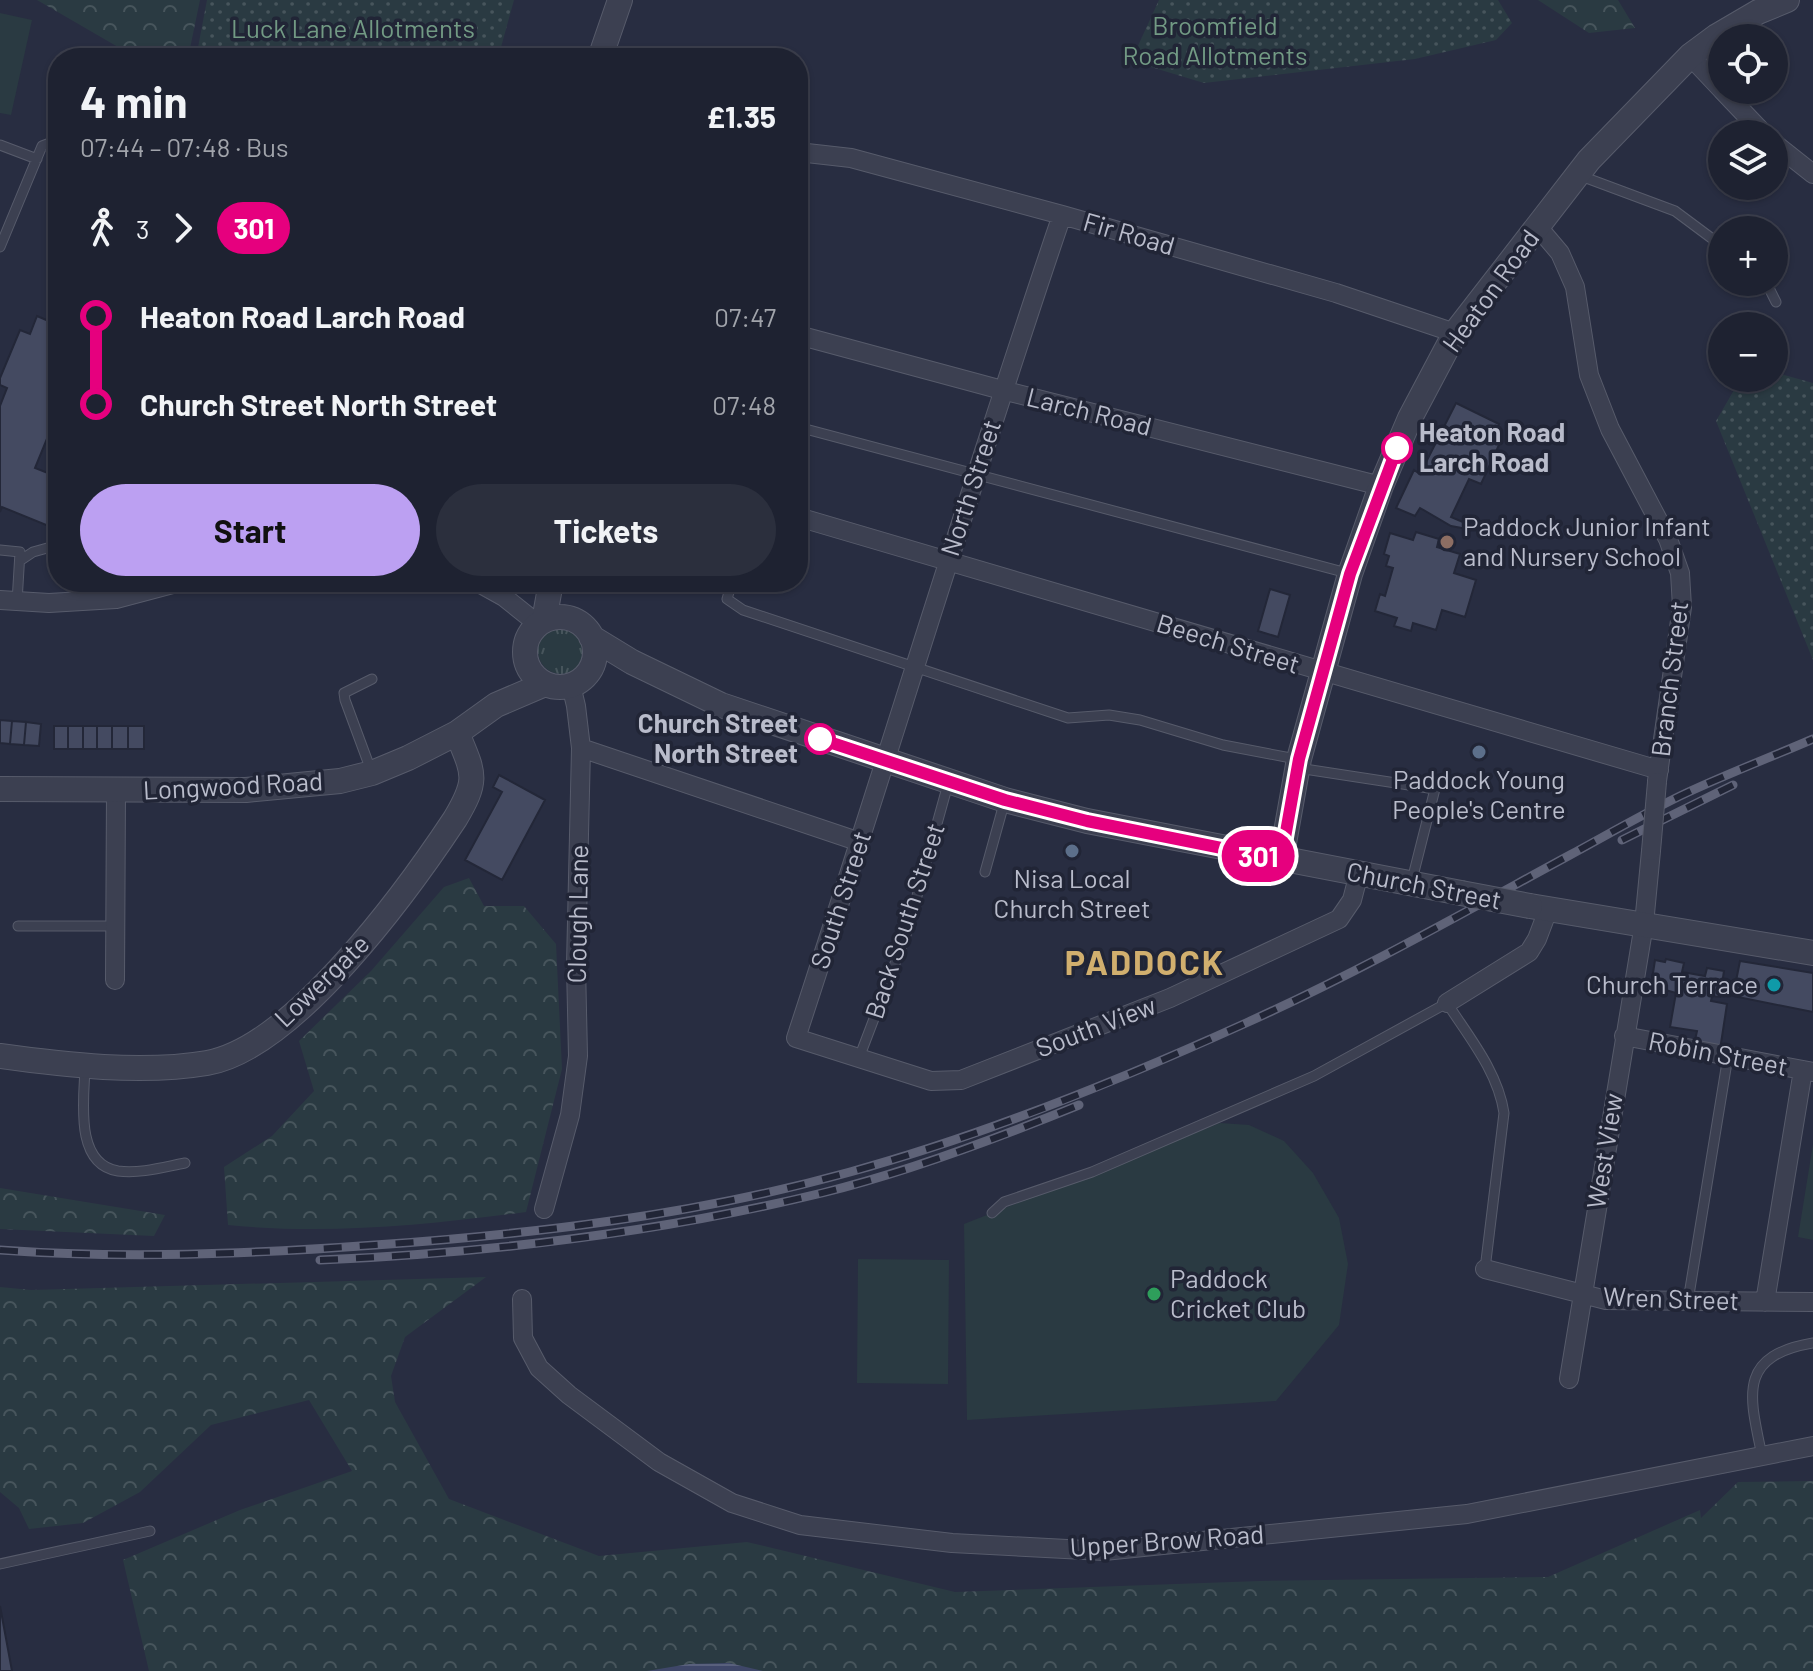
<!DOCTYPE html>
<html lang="en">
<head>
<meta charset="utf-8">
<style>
	body { margin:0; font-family:Barlow,sans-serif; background:#2b2f3d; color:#f1f3f6; height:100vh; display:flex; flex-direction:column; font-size:30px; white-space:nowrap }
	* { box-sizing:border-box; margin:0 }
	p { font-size:26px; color:#a1a4ab }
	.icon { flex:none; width:44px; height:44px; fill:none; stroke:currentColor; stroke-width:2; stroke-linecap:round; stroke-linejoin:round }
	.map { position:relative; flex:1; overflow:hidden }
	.details { position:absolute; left:48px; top:48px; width:760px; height:544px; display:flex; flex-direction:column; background:#1e2231; border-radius:32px; box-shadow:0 2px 6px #0004,0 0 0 2px #3c3f4d }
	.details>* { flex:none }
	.badge { padding:0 16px; border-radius:26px; font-size:28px; line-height:52px }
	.fabs { position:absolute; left:1708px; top:24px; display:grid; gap:16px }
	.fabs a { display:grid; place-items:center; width:80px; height:80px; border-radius:50%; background:#1e2231; box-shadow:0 2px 6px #0004,0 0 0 2px #3c3f4d; font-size:40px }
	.map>.badge { position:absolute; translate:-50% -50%; box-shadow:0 0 0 4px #fff }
	.legs { display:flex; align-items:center; gap:12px; height:88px; padding:0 32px; font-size:26px }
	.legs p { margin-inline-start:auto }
	.head { display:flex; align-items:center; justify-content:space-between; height:136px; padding:0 32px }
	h1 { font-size:44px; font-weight:700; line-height:60px }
	.button { display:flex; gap:16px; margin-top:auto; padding:16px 32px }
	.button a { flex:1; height:92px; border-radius:48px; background:#bca0f2; color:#111; font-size:32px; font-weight:700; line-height:92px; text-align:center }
	.button a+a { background:#2b2f3d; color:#f1f3f6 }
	ul { padding:0 32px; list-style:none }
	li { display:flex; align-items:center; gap:28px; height:88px; font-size:30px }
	li i { display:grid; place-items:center; width:12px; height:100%; margin:0 10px; background:currentColor }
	li i::after { content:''; width:20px; height:20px; margin:-10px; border:6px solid; border-radius:50%; background:#1e2231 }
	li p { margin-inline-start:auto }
	li:first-child i { background:linear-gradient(#0000 50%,currentColor 0) }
	li:last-child i { background:linear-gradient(currentColor 50%,#0000 0) }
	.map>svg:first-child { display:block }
	.grass { fill:url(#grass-tufts) }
	.forest { fill:url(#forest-crowns) }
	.park { fill:#2a3a42 }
	.garden { fill:url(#garden-dots) }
	.water { fill:url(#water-rules) }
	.building { fill:#444a61; stroke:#232738; stroke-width:2 }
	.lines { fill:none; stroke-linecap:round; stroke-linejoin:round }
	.service-casing { stroke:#575b6b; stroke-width:11 }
	.minor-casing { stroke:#575b6b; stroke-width:20 }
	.tertiary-casing { stroke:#575b6b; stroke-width:26 }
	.service { stroke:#3c4051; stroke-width:9 }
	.minor { stroke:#3c4051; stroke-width:18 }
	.tertiary { stroke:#3c4051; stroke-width:24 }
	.rail-casing { stroke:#5f6378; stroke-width:9 }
	.rail { stroke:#212536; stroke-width:6; stroke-dasharray:18; stroke-linecap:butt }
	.minor-bridge-casing { stroke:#575b6b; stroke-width:20; stroke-linecap:butt }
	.tertiary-bridge-casing { stroke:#575b6b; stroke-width:26; stroke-linecap:butt }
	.minor-bridge { stroke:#3c4051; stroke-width:18 }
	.tertiary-bridge { stroke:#3c4051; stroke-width:24 }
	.line-1-casing { stroke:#fff; stroke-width:18 }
	.line-1 { stroke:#e6007e; stroke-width:12 }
	.stop-1-dot { fill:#fff; stroke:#e6007e; stroke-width:4 }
	.education-dot { fill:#8d6e63; stroke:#212536; stroke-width:3 }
	.service-dot { fill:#5c6f8a; stroke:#212536; stroke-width:3 }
	.culture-dot { fill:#0f9aa8; stroke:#212536; stroke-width:3 }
	.leisure-dot { fill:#2e9e5b; stroke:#212536; stroke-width:3 }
	.labels { text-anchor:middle; stroke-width:7; stroke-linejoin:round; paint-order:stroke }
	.park-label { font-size:26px; fill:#729a84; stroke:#212536 }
	.street-label { font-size:26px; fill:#b9bccb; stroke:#212536 }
	.stop-label { font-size:26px; font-weight:bold; fill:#b9bccb; stroke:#212536; text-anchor:start }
	.poi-label { font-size:26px; fill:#b9bccb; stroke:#212536; text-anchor:start }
	.district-label { font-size:34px; font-weight:bold; letter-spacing:2px; fill:#d1af6e; stroke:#212536 }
</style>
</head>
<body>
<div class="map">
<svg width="1813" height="1671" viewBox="0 0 1813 1671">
	<defs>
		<pattern id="grass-tufts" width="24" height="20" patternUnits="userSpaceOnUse" patternTransform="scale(2)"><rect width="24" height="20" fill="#2a3a42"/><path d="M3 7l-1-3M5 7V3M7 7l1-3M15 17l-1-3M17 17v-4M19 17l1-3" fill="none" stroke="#47555c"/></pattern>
		<pattern id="forest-crowns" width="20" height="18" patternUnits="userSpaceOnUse" patternTransform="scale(2)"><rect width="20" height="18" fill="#2a3a42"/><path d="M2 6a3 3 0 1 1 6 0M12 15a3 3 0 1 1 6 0" fill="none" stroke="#47555c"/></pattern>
		<pattern id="garden-dots" width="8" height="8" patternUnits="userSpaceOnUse" patternTransform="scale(2)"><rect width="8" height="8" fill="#2a3a42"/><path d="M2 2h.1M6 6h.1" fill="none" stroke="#47555c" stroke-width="1.8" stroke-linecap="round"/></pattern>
		<pattern id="water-rules" width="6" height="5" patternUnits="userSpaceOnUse" patternTransform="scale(2)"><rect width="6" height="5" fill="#3f4769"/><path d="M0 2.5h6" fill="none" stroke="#59607d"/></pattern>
	</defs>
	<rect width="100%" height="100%" fill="#282d41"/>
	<path class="grass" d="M538 651a23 23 0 1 1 46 0a23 23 0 1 1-46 0Z"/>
	<path class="forest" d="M 37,0 L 200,0 L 188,58 L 137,58 Z
		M 1538,0 L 1618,0 L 1635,28 L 1589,33 Z
		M 469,878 L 484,906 L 524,906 L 556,944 L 562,1069 L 526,1212 C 427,1225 328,1235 228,1225 L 224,1167 L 272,1136 L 314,1091 L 299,1041 L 371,971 L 444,887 Z
		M 0,1188 L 165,1215 L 154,1236 L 0,1229 Z
		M 486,1277 L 405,1337 L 391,1376 L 395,1402 L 449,1499 L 599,1556 L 747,1542 L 955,1592 L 1260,1581 L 1548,1577 L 1700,1510 L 1701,1518 L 1738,1482 L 1813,1481 L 1813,1671 L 149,1671 L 123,1560 L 240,1510 L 352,1471 L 309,1400 L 211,1425 L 140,1492 L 83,1523 L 29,1529 L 19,1508 L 0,1492 L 0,1287 L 31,1290 Z"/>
	<path class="park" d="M 0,13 L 32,20 L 11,115 L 0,113 Z
		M 1220,1123 L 1249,1125 L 1284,1141 L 1313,1173 L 1339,1218 L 1348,1264 L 1339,1325 L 1276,1401 L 967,1420 L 964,1224 Z
		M 1813,1144 L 1813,1240 L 1798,1237 Z
		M 858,1259 L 949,1260 L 948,1384 L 857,1383 Z"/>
	<path class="garden" d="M 207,0 L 514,0 L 498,58 L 196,58 Z
		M 1159,0 L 1498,0 L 1512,23 L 1496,40 L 1415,59 L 1204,83 L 1131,61 Z
		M 1774,372 L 1813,383 L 1813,660 L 1716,421 L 1741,378 L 1774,378 Z"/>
	<path class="water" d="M 729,1663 L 763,1671 L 647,1671 L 689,1664 Z"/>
	<path class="building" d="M 37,316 L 58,325 L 58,412 L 35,468 L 58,477 L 58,510 L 51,527 L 2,507 L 0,512 L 0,406 L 7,388 L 0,385 L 0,378 L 20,330 L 30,334 Z
		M 1456,403 L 1499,424 L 1490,440 L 1499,445 L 1481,484 L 1469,479 L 1451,517 L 1465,523 L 1489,520 L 1491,527 L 1478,531 L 1451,526 L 1420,508 L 1415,516 L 1396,508 L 1414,470 L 1420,474 Z
		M 1416,532 L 1439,539 L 1437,547 L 1460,554 L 1454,573 L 1476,580 L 1465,617 L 1442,610 L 1436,630 L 1413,623 L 1411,631 L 1394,626 L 1397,618 L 1375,611 L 1380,594 L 1385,596 L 1393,568 L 1386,566 L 1389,556 L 1384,554 L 1390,533 L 1413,540 Z
		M 1270,589 L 1290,595 L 1278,637 L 1258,631 Z
		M 0,720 L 12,721 L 10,744 L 0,743 Z
		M 12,721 L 26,722 L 24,745 L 10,744 Z
		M 26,722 L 41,724 L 39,746 L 24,745 Z
		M 54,726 L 68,726 L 68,749 L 54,749 Z
		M 68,726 L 83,726 L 83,749 L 68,749 Z
		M 83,726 L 97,726 L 97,749 L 83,749 Z
		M 97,726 L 112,726 L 112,749 L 97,749 Z
		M 112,726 L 128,726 L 128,749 L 112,749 Z
		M 128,726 L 144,726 L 144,749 L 128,749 Z
		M 499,775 L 545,800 L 502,880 L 465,860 L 502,792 L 493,787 Z
		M 1666,959 L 1684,963 L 1682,972 L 1705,976 L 1707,968 L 1724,971 L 1720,997 L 1712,996 L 1711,1001 L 1727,1004 L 1720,1050 L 1694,1045 L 1697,1031 L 1670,1027 L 1676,993 L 1651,986 L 1655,960 L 1665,962 Z
		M 1740,961 L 1813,973 L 1813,1012 L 1733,996 Z
		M 0,1606 L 12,1671 L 0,1671 Z"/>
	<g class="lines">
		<defs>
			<path id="service" d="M 0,145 L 37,159
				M 1581,176 L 1675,211 L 1722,246
				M 0,247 L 42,146 L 58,140
				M 1766,282 L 1776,302
				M 798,427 L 1347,573
				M 0,550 L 20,552 L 17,602
				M 21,560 L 33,552 L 58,545
				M 732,582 L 727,599 L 743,610 L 1068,718 L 1109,715 L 1140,720 L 1223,745 L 1296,759
				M 372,679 L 344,693 L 345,700 L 372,773
				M 1298,768 L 1435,789 L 1412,880
				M 985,872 L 1005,800
				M 18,926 L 114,926
				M 859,1058 L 907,932 L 948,784
				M 85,1068 C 84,1099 74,1164 118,1171 C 140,1174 164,1167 185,1163
				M 992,1213 L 1004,1202 L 1092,1172 L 1314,1076 L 1447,1003 C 1469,1037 1498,1072 1504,1113 L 1485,1269
				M 1688,1301 L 1728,1056
				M 1762,1456 C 1750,1397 1736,1356 1813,1343
				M 0,1564 L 150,1531"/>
			<path id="minor" d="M 1690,56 L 1722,90
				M 1722,90 L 1764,134
				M 1774,143 L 1813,174
				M 798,152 L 851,158 L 1062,215 L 1336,293 L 1455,333
				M 1062,215 C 969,488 886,764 796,1038 L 931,1081 L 961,1080 L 1170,998 L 1339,919 L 1352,900 L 1359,873
				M 1538,227 L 1560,253 L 1575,287 L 1589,375 L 1610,429 L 1668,539 L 1680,573 L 1682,607 L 1657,781
				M 798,335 L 1002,390 L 1381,486
				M 798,517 L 1659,770
				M 477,582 L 504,597 L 539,625
				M 0,600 L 49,603 L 116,599 L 180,582
				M 581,748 L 860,842
				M 115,980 L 116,791
				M 1447,1003 L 1529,952 L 1537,939 L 1548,910
				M 1624,1036 L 1813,1072
				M 544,1209 L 570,1115 L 578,1056 L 576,965 L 581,748 L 576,706 L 571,685
				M 1485,1269 L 1606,1300 L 1813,1302
				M 522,1299 L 523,1338 L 539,1368 L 569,1395 L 659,1462 L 732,1503 L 800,1525 L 952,1543 L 1104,1551 L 1467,1514 L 1813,1446
				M 1765,1302 L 1803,1070
				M 1569,1379 L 1644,924 L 1651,851"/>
			<path id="tertiary" d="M 600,58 L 620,0
				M525 652a35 35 0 1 1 70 0a35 35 0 1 1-70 0Z
				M 544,621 L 551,582
				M 591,637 L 632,662 L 721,705 L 1005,800 L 1087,821 L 1461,893
				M 0,789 L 246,790 L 340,781 L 372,773 L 408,758 L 457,733 L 496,705 L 545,684
				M 1281,860 L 1299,759 L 1350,574 L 1381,486 L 1410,418 L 1455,333 L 1589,160 L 1690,56 L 1717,36 L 1758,12 L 1787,0
				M 1530,906 L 1813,953
				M 0,1056 C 65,1065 142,1074 207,1063 C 294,1048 408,890 455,819 C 479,779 474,774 457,733"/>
		</defs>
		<use href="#service" class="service-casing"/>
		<use href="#minor" class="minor-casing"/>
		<use href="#tertiary" class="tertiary-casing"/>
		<use href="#service" class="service"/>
		<use href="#minor" class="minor"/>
		<use href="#tertiary" class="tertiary"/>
		<defs>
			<path id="rail" d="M 1622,840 L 1733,785
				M 0,1250 C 125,1259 250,1254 375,1245 C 535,1234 695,1215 850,1172 C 985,1135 1118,1081 1246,1023 C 1357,973 1463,913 1570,855 C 1607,835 1643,814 1680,796 C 1724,775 1769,758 1813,739
				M 320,1260 C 489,1253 657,1233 822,1193 C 908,1172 998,1138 1079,1105"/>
		</defs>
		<use href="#rail" class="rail-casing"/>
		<use href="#rail" class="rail"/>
		<defs>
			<path id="minor-bridge" d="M 1651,851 L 1657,782"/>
			<path id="tertiary-bridge" d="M 1461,893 L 1530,906"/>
		</defs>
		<use href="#minor-bridge" class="minor-bridge-casing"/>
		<use href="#tertiary-bridge" class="tertiary-bridge-casing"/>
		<use href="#minor-bridge" class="minor-bridge"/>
		<use href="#tertiary-bridge" class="tertiary-bridge"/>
	</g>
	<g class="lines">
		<defs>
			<path id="line-1" d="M 820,739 L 1005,800 L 1087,821 L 1281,860 L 1299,759 L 1350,574 L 1397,448"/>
		</defs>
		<use href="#line-1" class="line-1-casing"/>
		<use href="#line-1" class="line-1"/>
	</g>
	<g class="stop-1-dot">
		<circle cx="1397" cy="448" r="14"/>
		<circle cx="820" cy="739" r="14"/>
	</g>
	<circle class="education-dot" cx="1447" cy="542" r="8"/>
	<g class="service-dot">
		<circle cx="1479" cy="752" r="8"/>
		<circle cx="1072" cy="851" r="8"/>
	</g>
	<circle class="culture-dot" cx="1774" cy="985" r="8"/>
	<circle class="leisure-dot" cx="1154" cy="1294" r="8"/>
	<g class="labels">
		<g class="park-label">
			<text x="1215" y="35">Broomfield<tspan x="1215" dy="30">Road Allotments</tspan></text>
			<text x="353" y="38">Luck Lane Allotments</text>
		</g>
		<g class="street-label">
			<text transform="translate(1129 234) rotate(16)" y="9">Fir Road</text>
			<text transform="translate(1491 291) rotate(-54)" y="9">Heaton Road</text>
			<text transform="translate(1089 412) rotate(14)" y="9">Larch Road</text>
			<text transform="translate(971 488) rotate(-72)" y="9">North Street</text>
			<text transform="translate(1228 644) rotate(17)" y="9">Beech Street</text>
			<text transform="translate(1670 679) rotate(-83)" y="9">Branch Street</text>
			<text transform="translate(233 786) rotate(-3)" y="9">Longwood Road</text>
			<text transform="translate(1424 886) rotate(11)" y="9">Church Street</text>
			<text transform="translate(841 900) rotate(-72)" y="9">South Street</text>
			<text transform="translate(578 914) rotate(-89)" y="9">Clough Lane</text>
			<text transform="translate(905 921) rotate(-72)" y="9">Back South Street</text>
			<text transform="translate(322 981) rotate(-44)" y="9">Lowergate</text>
			<text transform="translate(1096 1027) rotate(-21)" y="9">South View</text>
			<text transform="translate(1718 1054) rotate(11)" y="9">Robin Street</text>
			<text transform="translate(1605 1151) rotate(-81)" y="9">West View</text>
			<text transform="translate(1671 1299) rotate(2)" y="9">Wren Street</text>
			<text transform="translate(1167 1541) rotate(-4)" y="9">Upper Brow Road</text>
		</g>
		<g class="stop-label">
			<text x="1419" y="442">Heaton Road<tspan x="1419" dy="30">Larch Road</tspan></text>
			<text x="798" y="733" text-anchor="end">Church Street<tspan x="798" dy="30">North Street</tspan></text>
		</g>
		<g class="poi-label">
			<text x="1463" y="536">Paddock Junior Infant<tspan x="1463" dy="30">and Nursery School</tspan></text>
			<text x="1479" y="789" text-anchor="middle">Paddock Young<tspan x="1479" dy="30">People's Centre</tspan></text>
			<text x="1072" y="888" text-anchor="middle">Nisa Local<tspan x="1072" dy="30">Church Street</tspan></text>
			<text x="1758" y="994" text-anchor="end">Church Terrace</text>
			<text x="1170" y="1288">Paddock<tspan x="1170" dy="30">Cricket Club</tspan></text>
		</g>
		<g class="district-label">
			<text x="1145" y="975">PADDOCK</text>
		</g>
	</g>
</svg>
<div class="fabs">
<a><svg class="icon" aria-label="locate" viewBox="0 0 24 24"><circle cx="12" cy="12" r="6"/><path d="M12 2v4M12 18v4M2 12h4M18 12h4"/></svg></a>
<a><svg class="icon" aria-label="layers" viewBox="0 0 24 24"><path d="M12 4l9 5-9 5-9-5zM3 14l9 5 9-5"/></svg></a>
<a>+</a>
<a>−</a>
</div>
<b class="badge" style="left:1258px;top:856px;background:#e6007e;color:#fff">301</b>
<section class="details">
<div class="head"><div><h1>4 min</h1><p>07:44 – 07:48 · Bus</p></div><b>£1.35</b></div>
<div class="legs"><svg class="icon" aria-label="walk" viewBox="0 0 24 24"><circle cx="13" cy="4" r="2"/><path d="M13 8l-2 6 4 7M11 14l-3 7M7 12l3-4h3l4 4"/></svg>3<svg class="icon" aria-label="forward" viewBox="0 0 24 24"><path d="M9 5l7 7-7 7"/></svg><b class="badge" style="background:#e6007e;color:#fff">301</b></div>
<ul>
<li><i style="color:#e6007e"></i><b>Heaton Road Larch Road</b><p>07:47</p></li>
<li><i style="color:#e6007e"></i><b>Church Street North Street</b><p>07:48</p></li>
</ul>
<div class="button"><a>Start</a><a>Tickets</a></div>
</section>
</div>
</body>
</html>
